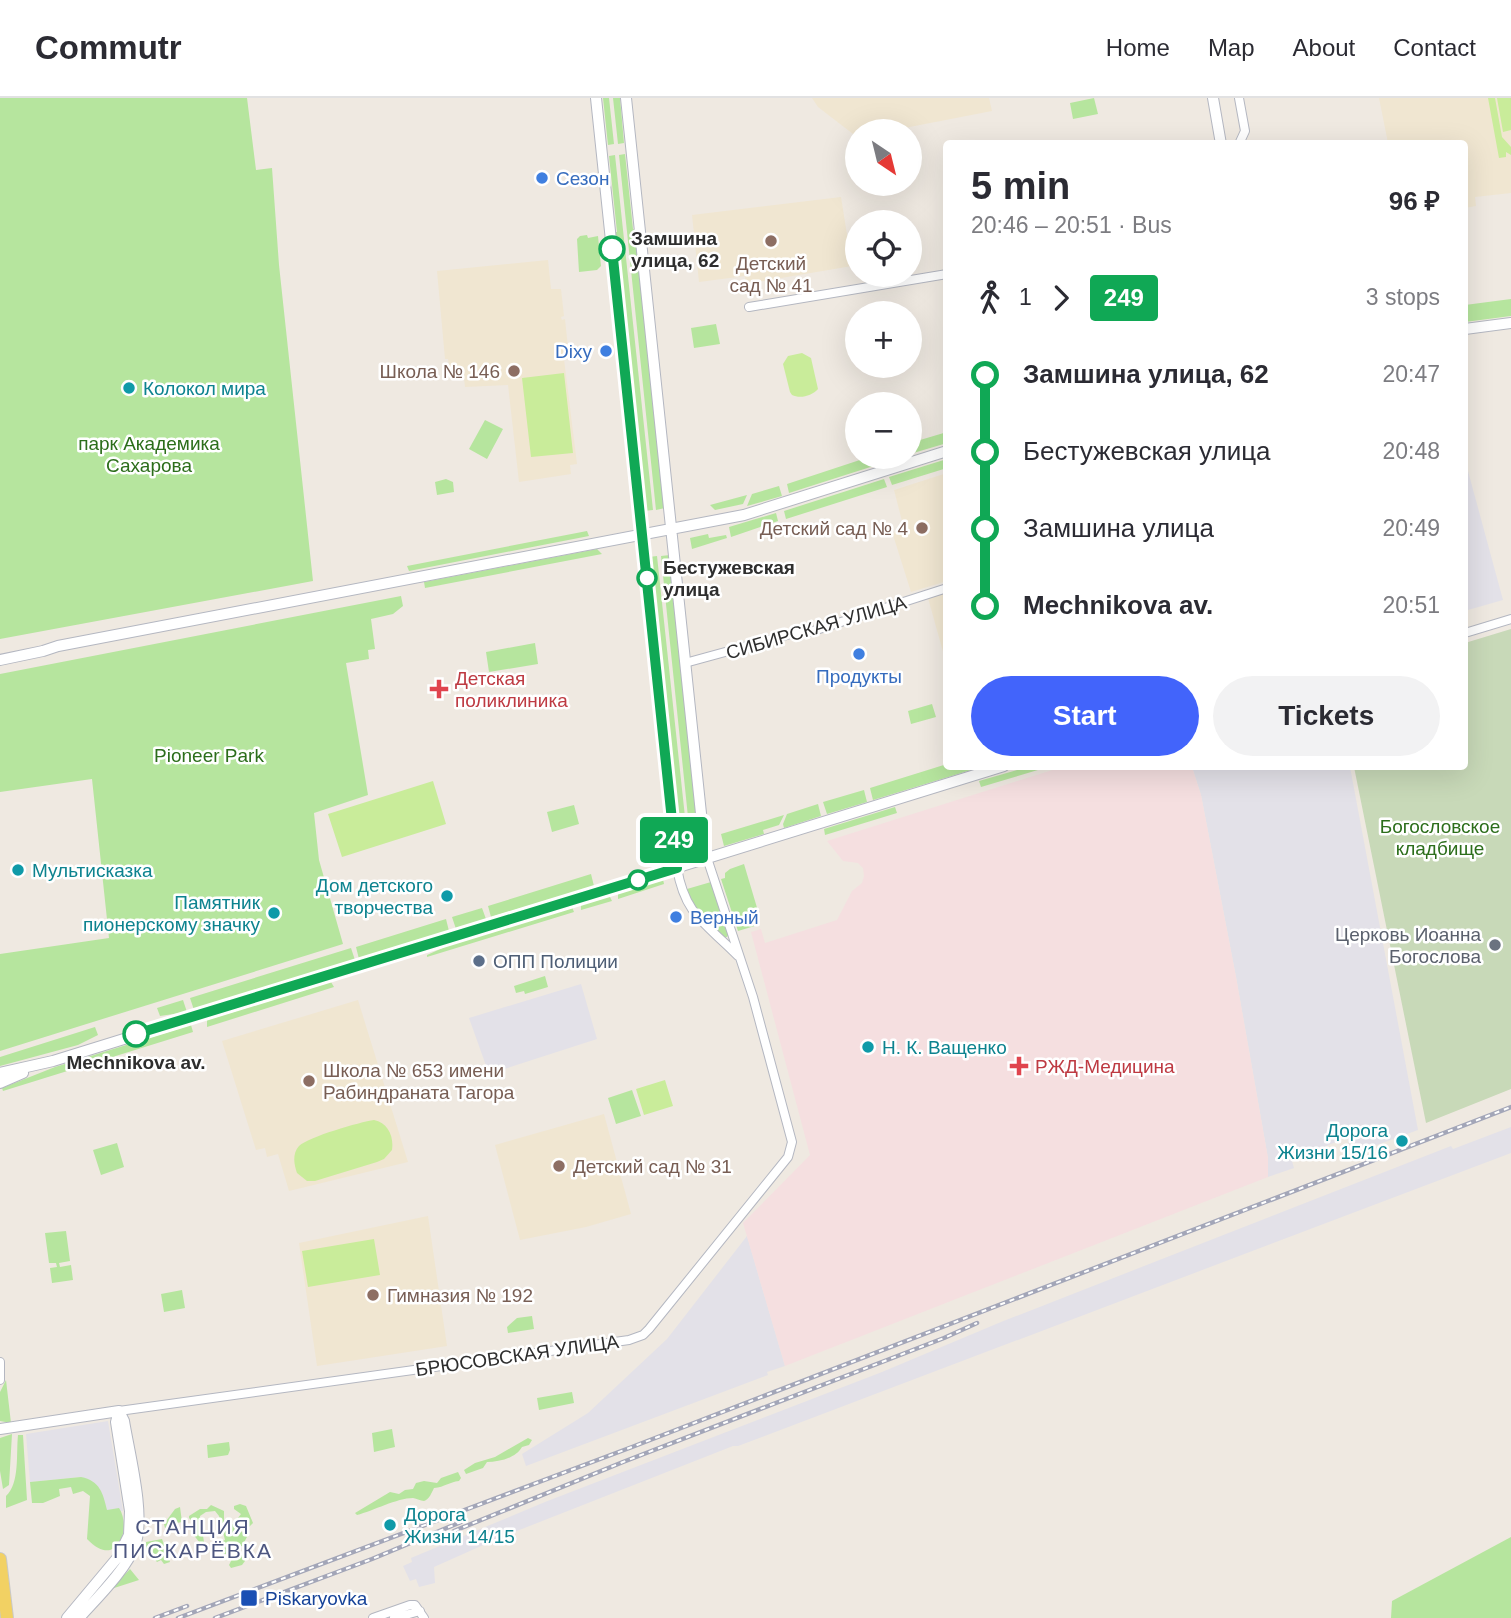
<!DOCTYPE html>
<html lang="en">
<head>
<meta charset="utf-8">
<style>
	body { margin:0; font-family:Helvetica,sans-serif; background:#f2f2f3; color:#2b2b33; height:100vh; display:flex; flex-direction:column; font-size:26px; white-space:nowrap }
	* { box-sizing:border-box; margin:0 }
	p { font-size:23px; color:#7c7c81 }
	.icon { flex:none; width:38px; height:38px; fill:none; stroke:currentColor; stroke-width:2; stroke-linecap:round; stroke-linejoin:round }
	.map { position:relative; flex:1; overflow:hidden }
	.sheet { position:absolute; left:943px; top:42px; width:525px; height:630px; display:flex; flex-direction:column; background:#fff; border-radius:7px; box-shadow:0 7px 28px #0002 }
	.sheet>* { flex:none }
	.badge { padding:0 14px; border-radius:5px; font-size:24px; line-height:46px }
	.needle { width:46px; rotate:145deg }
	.tools { position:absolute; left:845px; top:21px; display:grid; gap:14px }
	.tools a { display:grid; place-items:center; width:77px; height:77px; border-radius:50%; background:#fff; box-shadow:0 7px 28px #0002; font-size:35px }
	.map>.badge { position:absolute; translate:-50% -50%; box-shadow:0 0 0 4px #fff }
	.legs { display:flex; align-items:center; gap:10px; height:77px; padding:0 28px; font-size:23px }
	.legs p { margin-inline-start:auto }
	.head { display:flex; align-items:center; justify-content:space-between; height:119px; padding:0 28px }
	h1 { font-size:38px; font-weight:700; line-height:52px }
	.cta { display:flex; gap:14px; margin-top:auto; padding:14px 28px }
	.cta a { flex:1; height:80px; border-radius:42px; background:#4264fb; color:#fff; font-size:28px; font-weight:700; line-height:80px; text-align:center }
	.cta a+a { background:#f2f2f3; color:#2b2b33 }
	ul { padding:0 28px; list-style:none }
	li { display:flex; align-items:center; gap:24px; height:77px; font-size:26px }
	li i { display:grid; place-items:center; width:10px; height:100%; margin:0 9px; background:currentColor }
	li i::after { content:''; width:18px; height:18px; margin:-9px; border:5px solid; border-radius:50%; background:#fff }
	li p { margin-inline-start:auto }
	li:first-child i { background:linear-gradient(#0000 50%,currentColor 0) }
	li:last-child i { background:linear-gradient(currentColor 50%,#0000 0) }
	header { display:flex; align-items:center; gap:42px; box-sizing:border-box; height:98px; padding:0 35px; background:#fff; border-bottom:2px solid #e1e1e2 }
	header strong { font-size:33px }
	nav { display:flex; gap:38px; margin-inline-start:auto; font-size:24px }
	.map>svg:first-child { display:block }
	.industrial { fill:#e3e1e8 }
	.education { fill:#f0e6d1 }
	.medical { fill:#f5dfe0 }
	.green { fill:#b6e59e }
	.cemetery { fill:#c8d9b8 }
	.pitch { fill:#c9ec9a }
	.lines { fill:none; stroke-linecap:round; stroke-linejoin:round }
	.street-casing { stroke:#b4b7c1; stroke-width:10 }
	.secondary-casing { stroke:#b4b7c1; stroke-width:12 }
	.primary-casing { stroke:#c9c9c9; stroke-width:14 }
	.street { stroke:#fff; stroke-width:8 }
	.secondary { stroke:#fff; stroke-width:10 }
	.primary { stroke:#f2d163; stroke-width:12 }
	.rail-casing { stroke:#a3a6b8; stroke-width:4.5 }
	.rail { stroke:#fff; stroke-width:2; stroke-dasharray:5; stroke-linecap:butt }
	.line-1-casing { stroke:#fff; stroke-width:16 }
	.line-1 { stroke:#10a855; stroke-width:10 }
	.shop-dot { fill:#3f7fe0; stroke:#fff; stroke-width:2.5 }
	.education-dot { fill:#8d6e63; stroke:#fff; stroke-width:2.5 }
	.stop-1-dot { fill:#fff; stroke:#10a855; stroke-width:3.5 }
	.culture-dot { fill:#0f9aa8; stroke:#fff; stroke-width:2.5 }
	.health-dot { fill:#e0444e; stroke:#fff; stroke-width:2.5 }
	.worship-dot { fill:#6b7280; stroke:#fff; stroke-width:2.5 }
	.service-dot { fill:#5c6f8a; stroke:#fff; stroke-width:2.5 }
	.transit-dot { fill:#1a4fb4; stroke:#fff; stroke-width:2.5 }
	.labels { text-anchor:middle; stroke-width:5; stroke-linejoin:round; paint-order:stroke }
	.shop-label { font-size:19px; fill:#366cbe; stroke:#fff; text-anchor:start }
	.stop-label { font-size:19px; font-weight:bold; fill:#2e2e2e; stroke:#fff; text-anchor:start }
	.education-label { font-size:19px; fill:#785e54; stroke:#fff; text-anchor:start }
	.culture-label { font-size:19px; fill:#0d838f; stroke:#fff; text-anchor:start }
	.park-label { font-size:19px; fill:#2c6e1b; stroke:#fff }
	.street-label { font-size:19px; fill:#2e2e2e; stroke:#fff }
	.health-label { font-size:19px; fill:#be3a42; stroke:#fff; text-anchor:start }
	.worship-label { font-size:19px; fill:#5b616d; stroke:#fff; text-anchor:end }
	.service-label { font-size:19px; fill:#4e5e75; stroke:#fff; text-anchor:start }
	.transit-label { font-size:19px; fill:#164399; stroke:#fff; text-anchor:start }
	.neighbourhood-label { font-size:21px; letter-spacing:2px; fill:#4d5680; stroke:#fff }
</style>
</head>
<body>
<header>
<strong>Commutr</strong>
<nav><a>Home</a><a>Map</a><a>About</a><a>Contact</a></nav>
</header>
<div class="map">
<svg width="1511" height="1520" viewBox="0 0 1511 1520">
	<rect width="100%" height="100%" fill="#efe9e1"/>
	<path class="industrial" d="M 1465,362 L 1503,502 L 1468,512 L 1465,503 Z
		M 1192,669 L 1350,669 L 1418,1032 L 1352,1056 L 1347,1039 L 1292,1063 L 1294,1070 L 1268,1079 L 1268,1060 L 1236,879 L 1201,697 Z
		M 581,886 L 597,941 L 489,976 L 469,920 Z
		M 1511,1029 L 1511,1055 L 738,1348 L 733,1348 L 499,1440 L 434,1469 L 435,1485 L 419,1489 L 416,1481 L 410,1483 L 403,1468 L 412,1464 L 411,1460 L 545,1404 L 882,1274 L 1001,1224 L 1451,1048 L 1453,1051 Z
		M 747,1138 L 785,1268 L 767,1274 L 768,1277 L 526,1368 L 522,1356 L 588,1315 L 667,1241 Z
		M 108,1323 L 123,1413 L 106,1416 L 81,1379 L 30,1384 L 26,1336 Z"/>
	<path class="education" d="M 812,0 L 989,0 L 992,13 L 889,33 L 858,33 L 857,39 L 818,9 Z
		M 1379,0 L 1511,0 L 1511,95 L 1475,99 L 1476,108 L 1465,110 L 1465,46 L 1388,45 Z
		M 841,99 L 852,168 L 746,186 L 745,178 L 699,184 L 692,117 Z
		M 548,162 L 551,191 L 561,191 L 564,218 L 561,219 L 562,222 L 565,221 L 569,259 L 564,261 L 577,366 L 570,367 L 571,376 L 519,384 L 508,287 L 465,289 L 463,272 L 450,274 L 448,261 L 445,261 L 437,173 Z
		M 947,375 L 947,483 L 911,494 L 893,437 L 902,423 L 894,392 Z
		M 947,494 L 947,568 L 928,500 Z
		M 358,902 L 408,1064 L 289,1093 L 278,1056 L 267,1059 L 265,1050 L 256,1052 L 222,943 Z
		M 604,1016 L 631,1116 L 586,1129 L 520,1142 L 495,1047 Z
		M 428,1118 L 447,1248 L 317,1268 L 299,1145 Z"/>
	<path class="medical" d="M 1065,668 L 1192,669 L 1201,697 L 1236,879 L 1268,1060 L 1268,1079 L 785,1268 L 743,1125 L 810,1057 L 751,834 L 761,831 L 765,845 L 837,822 L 852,793 L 862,785 L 864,778 L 863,770 L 858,765 L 843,763 L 827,743 Z"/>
	<path class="green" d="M 0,0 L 247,0 L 256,72 L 272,70 L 279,167 L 313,483 L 0,541 Z
		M 603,0 L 609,0 L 614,46 L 608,47 Z
		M 613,0 L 620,0 L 624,45 L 618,46 Z
		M 1094,0 L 1098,16 L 1073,21 L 1070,5 Z
		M 625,56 L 633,131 L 635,132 L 665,410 L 656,412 L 619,57 Z
		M 615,57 L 653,412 L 644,413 L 615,134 L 617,134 L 609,58 Z
		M 587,137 L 588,140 L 598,138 L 601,168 L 597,172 L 579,174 L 577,141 L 580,138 Z
		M 1511,201 L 1511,218 L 1465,224 L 1465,207 Z
		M 716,226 L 720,246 L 694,250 L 691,230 Z
		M 485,322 L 503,331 L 487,361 L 469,351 Z
		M 947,334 L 947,345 L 910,356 L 910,345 Z
		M 869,359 L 879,359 L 883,365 L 789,395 L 787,386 Z
		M 947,361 L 947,370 L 892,387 L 889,379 Z
		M 446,381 L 453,384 L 454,394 L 437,397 L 435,384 Z
		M 884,381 L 887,389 L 786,421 L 784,413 Z
		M 779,388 L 782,398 L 747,408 L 752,396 Z
		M 747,397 L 743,406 L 715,412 L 710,407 Z
		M 776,415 L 778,423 L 731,439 L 729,429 Z
		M 587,433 L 589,438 L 409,473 L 407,468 Z
		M 708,436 L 709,440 L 726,437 L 727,440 L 692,451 L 690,440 Z
		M 597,451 L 602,456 L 425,490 L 424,484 Z
		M 670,457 L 697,718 L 688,719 L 661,458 Z
		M 657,458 L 685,719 L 676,721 L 649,459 Z
		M 401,498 L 403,508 L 393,516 L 371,521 L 375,551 L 368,552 L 369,561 L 346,565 L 368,697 L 314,715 L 319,762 L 343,846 L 0,953 L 0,856 L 109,840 L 92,681 L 0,694 L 0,576 Z
		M 535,545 L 538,566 L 489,574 L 486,554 Z
		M 932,606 L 936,619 L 911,626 L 908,613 Z
		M 947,666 L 947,668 L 981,669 L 873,702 L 870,690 Z
		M 1027,669 L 1048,669 L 981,689 L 979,683 Z
		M 864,692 L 867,704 L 827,716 L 823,704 Z
		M 818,706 L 821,718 L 784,730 L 783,726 L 787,716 Z
		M 574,707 L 579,726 L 552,734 L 547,714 Z
		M 895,709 L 897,715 L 825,737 L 824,731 Z
		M 784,717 L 779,727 L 763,732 L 764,736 L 724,748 L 721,736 Z
		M 744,766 L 758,813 L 756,819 L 758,827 L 738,833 L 721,781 L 725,780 L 725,775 L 730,771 Z
		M 591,776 L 594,788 L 491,819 L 488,808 Z
		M 663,781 L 664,786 L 618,801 L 618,795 Z
		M 711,784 L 729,836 L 727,839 L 723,839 C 705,822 695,815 687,791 Z
		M 609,797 L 612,803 L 581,812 L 581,806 Z
		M 572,809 L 574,814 L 427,859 L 427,857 L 447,848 Z
		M 482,810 L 486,821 L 456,831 L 452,819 Z
		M 446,821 L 449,833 L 359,861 L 356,849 Z
		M 351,850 L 355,862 L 194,912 L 190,900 Z
		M 545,878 L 548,889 L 525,896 L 524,893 L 516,895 L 514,888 Z
		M 331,884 L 334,889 L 207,929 L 207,922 Z
		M 183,902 L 187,914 L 160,918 L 157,910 Z
		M 191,927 L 193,934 L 3,993 L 2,990 L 55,969 Z
		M 95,929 L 98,937 L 78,947 L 0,968 L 0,959 Z
		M 632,992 L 641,1018 L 616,1026 L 608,1000 Z
		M 117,1045 L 124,1069 L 101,1077 L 93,1052 Z
		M 66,1133 L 70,1163 L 59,1165 L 60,1169 L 71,1167 L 73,1182 L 52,1185 L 50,1170 L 57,1169 L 56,1165 L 49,1165 L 45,1135 Z
		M 182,1192 L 185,1210 L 164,1214 L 161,1196 Z
		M 532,1218 L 534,1231 L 508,1235 L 507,1229 L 517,1220 Z
		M 6,1282 L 11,1325 L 0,1323 L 0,1294 Z
		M 572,1294 L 574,1305 L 539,1312 L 537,1300 Z
		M 392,1331 L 395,1349 L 374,1354 L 372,1335 Z
		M 12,1336 L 9,1387 L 3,1391 L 0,1373 L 0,1340 Z
		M 18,1337 L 23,1337 L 27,1402 L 6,1410 L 6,1398 C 20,1385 16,1356 18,1337 Z
		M 528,1340 L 532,1342 L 529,1347 L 522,1349 C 516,1360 499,1364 487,1364 L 483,1370 L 466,1376 L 464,1372 L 475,1365 L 495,1359 Z
		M 229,1344 L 230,1352 L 228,1357 L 208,1360 L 207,1347 Z
		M 458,1374 L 461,1380 L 459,1383 C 449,1384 445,1389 434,1390 C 432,1394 429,1402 424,1403 C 421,1403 415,1400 413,1400 C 397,1400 373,1413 357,1417 L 355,1415 L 390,1394 L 399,1396 L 405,1392 L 413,1391 L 416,1385 L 424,1383 L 437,1385 L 441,1380 Z
		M 81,1379 C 100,1383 103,1395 107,1412 L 119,1410 C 132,1429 118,1473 87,1441 L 90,1398 L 83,1393 L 73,1396 L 71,1389 L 59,1391 L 60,1398 L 43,1405 L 32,1405 L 30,1384 Z
		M 240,1406 L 246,1408 L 253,1425 L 249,1429 L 239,1425 L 238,1420 L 241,1416 L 234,1411 L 234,1408 Z
		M 211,1407 L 224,1413 L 224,1426 L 234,1426 L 247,1439 L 242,1448 L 235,1449 L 236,1453 L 243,1456 L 245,1463 L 242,1467 L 231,1470 L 229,1467 L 232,1461 L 226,1456 L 222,1456 L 221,1451 L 217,1450 L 217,1445 L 225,1442 L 219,1418 L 215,1413 L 206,1414 L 200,1418 L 204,1444 L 200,1445 L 192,1435 L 195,1427 L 189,1420 L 189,1418 L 200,1411 L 207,1411 Z
		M 180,1409 L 182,1424 L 177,1425 L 180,1435 L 177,1436 L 173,1427 L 165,1430 L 164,1426 L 175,1411 Z
		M 1511,1439 L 1511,1520 L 1391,1520 L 1392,1503 Z
		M 162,1441 L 170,1464 L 164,1466 L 161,1462 L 157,1464 L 144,1449 L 146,1444 Z
		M 130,1471 L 139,1482 L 111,1491 Z"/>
	<path class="cemetery" d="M 1511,531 L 1511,991 L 1426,1025 L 1354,669 L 1465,668 L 1465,545 Z"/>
	<path class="pitch" d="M 1488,0 L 1495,0 L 1502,39 L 1511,49 L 1511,57 L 1506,54 L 1506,59 L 1499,60 Z
		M 1497,0 L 1511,0 L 1511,32 L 1503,34 Z
		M 802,255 L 811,260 L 818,291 C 812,298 800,301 792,297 L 790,294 L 783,266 L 788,258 Z
		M 564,275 L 573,355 L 531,359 L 522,280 Z
		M 433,683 L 446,726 L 342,759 L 328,716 Z
		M 665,982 L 673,1008 L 644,1017 L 636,991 Z
		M 374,1022 C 388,1025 394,1038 392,1052 L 384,1061 L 377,1064 L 315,1083 L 307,1083 L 297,1075 C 294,1066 292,1056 299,1048 C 308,1039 360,1024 374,1022 Z
		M 374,1141 L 380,1177 L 308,1189 L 302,1153 Z"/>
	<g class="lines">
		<defs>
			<path id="street" d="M 1239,0 L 1245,33 L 1239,46
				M 749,209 L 947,176
				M 1465,535 L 1511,521
				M 685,565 L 798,534 L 810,534 L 947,490
				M 677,770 C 685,818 707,826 738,858
				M 0,1264 L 0,1282
				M 119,1313 L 629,1242 L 643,1237 L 649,1231 L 788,1059 L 792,1044 L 753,899 L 707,760
				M 373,1520 L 410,1507 L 415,1507 L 424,1520
				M 394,1520 L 420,1513"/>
			<path id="secondary" d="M 596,0 L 677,770
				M 626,0 L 704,744 L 707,760
				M 1213,0 L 1221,46
				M 1465,231 L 1511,225
				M 0,562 L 43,553 L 58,548 L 744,417 L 947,353
				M 0,975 L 53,963 L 1004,668
				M 0,985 L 23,975
				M 0,1331 L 119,1313
				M 67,1520 L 118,1459 L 129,1437 L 130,1413 L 116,1324 L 119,1313
				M 79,1520 C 96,1501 127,1471 135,1447 C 146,1419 129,1354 124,1323 L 119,1313"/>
			<path id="primary" d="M 0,1461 L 7,1520"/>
		</defs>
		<use href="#street" class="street-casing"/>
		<use href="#secondary" class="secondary-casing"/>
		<use href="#primary" class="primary-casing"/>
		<use href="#street" class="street"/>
		<use href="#secondary" class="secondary"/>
		<use href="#primary" class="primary"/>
		<defs>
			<path id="rail" d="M 454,1433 L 623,1364 L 944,1240 L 977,1225
				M 155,1520 L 187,1508
				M 178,1520 L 632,1349 L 1511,1009
				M 215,1520 L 372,1461 L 461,1424"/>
		</defs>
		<use href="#rail" class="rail-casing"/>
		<use href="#rail" class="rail"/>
	</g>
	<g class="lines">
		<defs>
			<path id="line-1" d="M 136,936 L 677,770 L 612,151"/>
		</defs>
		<use href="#line-1" class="line-1-casing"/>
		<use href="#line-1" class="line-1"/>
	</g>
	<g class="shop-dot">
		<circle cx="542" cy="80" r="7"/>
		<circle cx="606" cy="253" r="7"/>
		<circle cx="859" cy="556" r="7"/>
		<circle cx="676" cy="819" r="7"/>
	</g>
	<g class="education-dot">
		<circle cx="771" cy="143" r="7"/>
		<circle cx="514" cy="273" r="7"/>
		<circle cx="922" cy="430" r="7"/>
		<circle cx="309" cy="983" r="7"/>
		<circle cx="559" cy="1068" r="7"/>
		<circle cx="373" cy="1197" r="7"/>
	</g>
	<g class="stop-1-dot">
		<circle cx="612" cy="151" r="12"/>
		<circle cx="647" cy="480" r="9"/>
		<circle cx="638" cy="782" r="9"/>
		<circle cx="136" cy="936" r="12"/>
	</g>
	<g class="culture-dot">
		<circle cx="129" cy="290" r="7"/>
		<circle cx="18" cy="772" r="7"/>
		<circle cx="447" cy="798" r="7"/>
		<circle cx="274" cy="815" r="7"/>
		<circle cx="868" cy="949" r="7"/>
		<circle cx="1402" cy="1043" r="7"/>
		<circle cx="390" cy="1427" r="7"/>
	</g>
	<g class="health-dot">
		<path d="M435.5 580.5h7v7h7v7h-7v7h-7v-7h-7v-7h7z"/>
		<path d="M1015.5 957.5h7v7h7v7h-7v7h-7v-7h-7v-7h7z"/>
	</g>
	<circle class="worship-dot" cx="1495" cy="847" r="7"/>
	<circle class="service-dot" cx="479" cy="863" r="7"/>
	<rect class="transit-dot" x="240" y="1491" width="18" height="18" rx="3.5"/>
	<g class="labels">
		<g class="shop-label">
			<text x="556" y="87">Сезон</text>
			<text x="592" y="260" text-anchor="end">Dixy</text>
			<text x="859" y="585" text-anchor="middle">Продукты</text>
			<text x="690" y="826">Верный</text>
		</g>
		<g class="stop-label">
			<text x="631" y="147">Замшина<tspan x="631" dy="22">улица, 62</tspan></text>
			<text x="663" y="476">Бестужевская<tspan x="663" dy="22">улица</tspan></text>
			<text x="136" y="971" text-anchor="middle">Mechnikova av.</text>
		</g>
		<g class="education-label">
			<text x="771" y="172" text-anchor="middle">Детский<tspan x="771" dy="22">сад № 41</tspan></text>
			<text x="500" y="280" text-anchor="end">Школа № 146</text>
			<text x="908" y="437" text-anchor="end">Детский сад № 4</text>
			<text x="323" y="979">Школа № 653 имени<tspan x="323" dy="22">Рабиндраната Тагора</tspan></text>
			<text x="573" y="1075">Детский сад № 31</text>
			<text x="387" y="1204">Гимназия № 192</text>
		</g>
		<g class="culture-label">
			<text x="143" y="297">Колокол мира</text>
			<text x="32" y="779">Мультисказка</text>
			<text x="433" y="794" text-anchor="end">Дом детского<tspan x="433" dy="22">творчества</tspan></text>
			<text x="260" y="811" text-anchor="end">Памятник<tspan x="260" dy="22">пионерскому значку</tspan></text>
			<text x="882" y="956">Н. К. Ващенко</text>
			<text x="1388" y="1039" text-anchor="end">Дорога<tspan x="1388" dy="22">Жизни 15/16</tspan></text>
			<text x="404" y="1423">Дорога<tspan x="404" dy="22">Жизни 14/15</tspan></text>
		</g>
		<g class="park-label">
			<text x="149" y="352">парк Академика<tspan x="149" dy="22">Сахарова</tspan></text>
			<text x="209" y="664">Pioneer Park</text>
			<text x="1440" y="735">Богословское<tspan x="1440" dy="22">кладбище</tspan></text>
		</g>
		<g class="street-label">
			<text transform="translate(816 529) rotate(-16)" y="7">СИБИРСКАЯ УЛИЦА</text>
			<text transform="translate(517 1257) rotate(-8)" y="7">БРЮСОВСКАЯ УЛИЦА</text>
		</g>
		<g class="health-label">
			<text x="455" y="587">Детская<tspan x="455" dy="22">поликлиника</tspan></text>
			<text x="1035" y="975">РЖД-Медицина</text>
		</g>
		<g class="worship-label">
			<text x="1481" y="843">Церковь Иоанна<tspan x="1481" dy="22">Богослова</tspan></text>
		</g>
		<g class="service-label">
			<text x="493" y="870">ОПП Полиции</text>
		</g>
		<g class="transit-label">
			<text x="265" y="1507">Piskaryovka</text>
		</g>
		<g class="neighbourhood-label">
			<text x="193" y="1436">СТАНЦИЯ<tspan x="193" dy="24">ПИСКАРЁВКА</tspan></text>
		</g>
	</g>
</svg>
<div class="tools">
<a><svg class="needle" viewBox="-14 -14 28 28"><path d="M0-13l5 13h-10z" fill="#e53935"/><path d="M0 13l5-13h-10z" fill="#7c7c81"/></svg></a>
<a><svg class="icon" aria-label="locate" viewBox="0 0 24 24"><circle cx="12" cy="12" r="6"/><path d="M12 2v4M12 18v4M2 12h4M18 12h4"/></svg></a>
<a>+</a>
<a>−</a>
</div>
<b class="badge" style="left:674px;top:742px;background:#10a855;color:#fff">249</b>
<section class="sheet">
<div class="head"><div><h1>5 min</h1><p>20:46 – 20:51 · Bus</p></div><b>96 ₽</b></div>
<div class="legs"><svg class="icon" aria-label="walk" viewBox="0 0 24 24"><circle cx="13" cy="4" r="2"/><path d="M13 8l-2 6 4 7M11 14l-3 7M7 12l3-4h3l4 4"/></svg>1<svg class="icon" aria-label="forward" viewBox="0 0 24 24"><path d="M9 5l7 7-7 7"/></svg><b class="badge" style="background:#10a855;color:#fff">249</b><p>3 stops</p></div>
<ul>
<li><i style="color:#10a855"></i><b>Замшина улица, 62</b><p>20:47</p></li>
<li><i style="color:#10a855"></i><span>Бестужевская улица</span><p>20:48</p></li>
<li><i style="color:#10a855"></i><span>Замшина улица</span><p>20:49</p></li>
<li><i style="color:#10a855"></i><b>Mechnikova av.</b><p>20:51</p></li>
</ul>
<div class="cta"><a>Start</a><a>Tickets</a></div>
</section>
</div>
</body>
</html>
